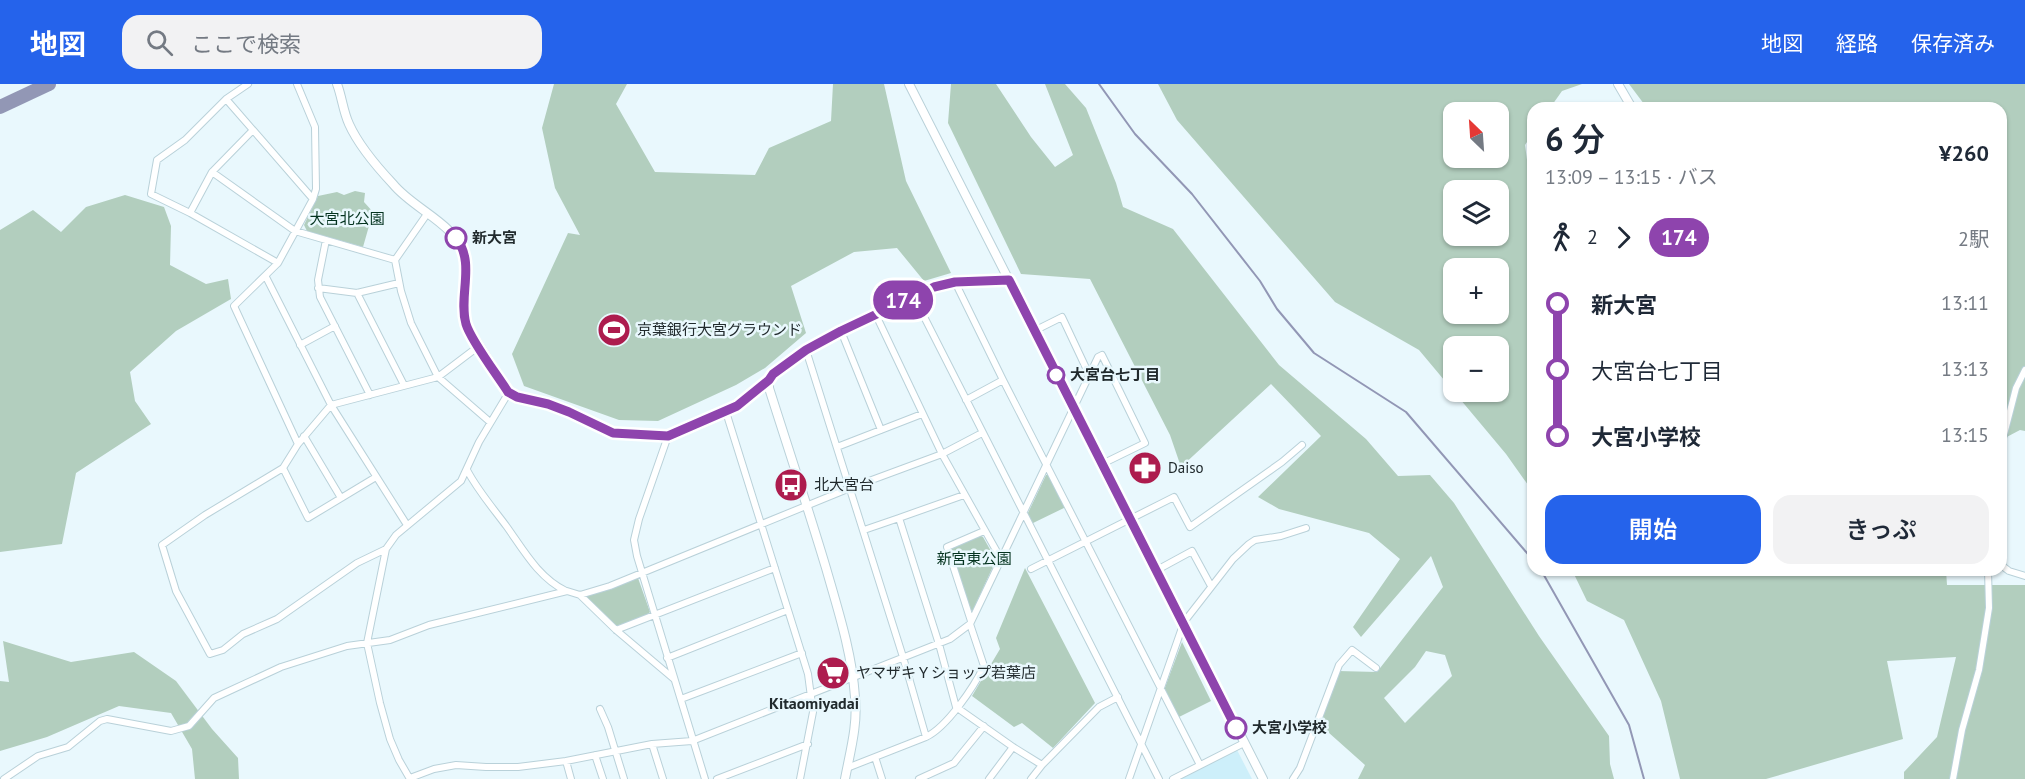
<!DOCTYPE html>
<html lang="ja">
<head>
<meta charset="utf-8">
<style>
	body { margin:0; font-family:"PT Sans","Noto Sans JP",sans-serif; background:#f2f2f3; color:#1f2937; height:100vh; display:flex; flex-direction:column; font-size:22px; white-space:nowrap }
	* { box-sizing:border-box; margin:0 }
	p { font-size:20px; color:#747a83 }
	.icon { flex:none; width:33px; height:33px; fill:none; stroke:currentColor; stroke-width:2; stroke-linecap:round; stroke-linejoin:round }
	.map { position:relative; flex:1; overflow:hidden }
	.drawer { position:absolute; left:1527px; top:18px; width:480px; height:474px; display:flex; flex-direction:column; background:#fff; border-radius:18px; box-shadow:0 2px 4px #0004 }
	.drawer>* { flex:none }
	.badge { padding:0 12px; border-radius:20px; font-size:21px; line-height:39px }
	.needle { width:39px; rotate:335deg }
	.buttons { position:absolute; left:1443px; top:18px; display:grid; gap:12px }
	.buttons a { display:grid; place-items:center; width:66px; height:66px; border-radius:12px; background:#fff; box-shadow:0 2px 4px #0004; font-size:30px }
	.map>.badge { position:absolute; translate:-50% -50%; box-shadow:0 0 0 3px #fff }
	.legs { display:flex; align-items:center; gap:9px; height:66px; padding:0 18px; font-size:20px }
	.legs p { margin-inline-start:auto }
	.head { display:flex; align-items:center; justify-content:space-between; height:102px; padding:0 18px }
	h1 { font-size:33px; font-weight:600; line-height:45px }
	.primary-button { display:flex; gap:12px; margin-top:auto; padding:12px 18px }
	.primary-button a { flex:1; height:69px; border-radius:18px; background:#2563eb; color:#fff; font-size:24px; font-weight:600; line-height:69px; text-align:center }
	.primary-button a+a { background:#f2f2f3; color:#1f2937 }
	ul { padding:0 18px; list-style:none }
	li { display:flex; align-items:center; gap:21px; height:66px; font-size:22px }
	li i { display:grid; place-items:center; width:9px; height:100%; margin:0 8px; background:currentColor }
	li i::after { content:''; width:15px; height:15px; margin:-8px; border:4px solid; border-radius:50%; background:#fff }
	li p { margin-inline-start:auto }
	li:first-child i { background:linear-gradient(#0000 50%,currentColor 0) }
	li:last-child i { background:linear-gradient(currentColor 50%,#0000 0) }
	header { display:flex; align-items:center; gap:36px; box-sizing:border-box; height:84px; padding:0 30px; background:#2563eb; color:#fff }
	header strong { font-size:28px }
	nav { display:flex; gap:33px; margin-inline-start:auto; font-size:21px }
	.search { width:420px; height:54px; background:#f2f2f3; display:flex; align-items:center; gap:15px; box-sizing:border-box; padding:0 21px; border-radius:18px; color:#747a83; font-size:22px }
	.map>svg:first-child { display:block }
	.built { fill:#cdeffa }
	.green { fill:#b2cebe; fill-rule:evenodd }
	.lines { fill:none; stroke-linecap:round; stroke-linejoin:round }
	.stream { stroke:#9297b5; stroke-width:2 }
	.river { stroke:#9297b5; stroke-width:14 }
	.minor-casing { stroke:#b9d1d9; stroke-width:8 }
	.tertiary-casing { stroke:#b9d1d9; stroke-width:10 }
	.minor { stroke:#fff; stroke-width:6 }
	.tertiary { stroke:#fff; stroke-width:8 }
	.line-1-casing { stroke:#fff; stroke-width:14 }
	.line-1 { stroke:#8e44ad; stroke-width:9 }
	.stop-1-dot { fill:#fff; stroke:#8e44ad; stroke-width:3 }
	.labels { text-anchor:middle; stroke-width:5; stroke-linejoin:round; paint-order:stroke }
	.park-label { font-size:15px; fill:#04331f; stroke:#e9f8fd }
	.stop-label { font-size:15px; font-weight:bold; fill:#212a2d; stroke:#e9f8fd; text-anchor:start }
	.poi-label { font-size:15px; fill:#212a2d; stroke:#e9f8fd; text-anchor:start }
	.neighbourhood-label { font-size:16px; font-weight:bold; fill:#212a2d; stroke:#e9f8fd }
</style>
</head>
<body>
<header>
<strong>地図</strong>
<div class="search"><svg class="icon" aria-label="search" viewBox="0 0 24 24"><circle cx="10" cy="10" r="6"/><path d="M15 15l6 6"/></svg>ここで検索</div>
<nav><a>地図</a><a>経路</a><a>保存済み</a></nav>
</header>
<div class="map">
<svg width="2025" height="695" viewBox="0 0 2025 695">
	<rect width="100%" height="100%" fill="#e9f8fd"/>
	<path class="built" d="M 1237,666 L 1252,695 L 1180,695 Z"/>
	<path class="green" d="M 554,0 L 627,0 L 616,20 L 655,88 L 755,91 L 769,64 L 831,37 L 833,0 L 884,0 L 906,97 L 951,189 L 924,197 L 897,164 L 854,168 L 791,202 L 806,249 L 765,284 L 736,301 L 658,337 L 619,336 L 524,302 L 512,270 L 568,149 L 580,151 L 555,104 L 542,44 Z
		M 951,0 L 996,0 L 1031,53 L 1055,83 L 1073,71 L 1045,0 L 1065,0 L 1086,24 L 1116,99 L 1123,123 L 1173,145 L 1279,281 L 1366,355 L 1398,392 L 1430,391 L 1454,419 L 1539,552 L 1609,652 L 1610,680 L 1614,695 L 1358,695 L 1365,681 L 1319,640 L 1338,587 L 1377,588 L 1443,503 L 1431,472 L 1361,553 L 1353,543 L 1400,475 L 1369,449 L 1279,425 L 1258,413 L 1321,352 L 1271,300 L 1181,383 L 1170,351 L 1090,195 L 1021,190 L 948,39 ZM 1426,567 L 1445,571 L 1452,592 L 1405,639 L 1384,614 L 1415,583 Z
		M 1158,0 L 1582,0 L 1562,7 L 1550,24 L 1533,24 L 1533,49 L 1525,61 L 1533,120 L 1533,408 L 1506,370 L 1419,266 L 1335,218 L 1177,36 ZM 1454,28 L 1498,28 L 1498,74 L 1454,74 ZM 1454,106 L 1498,106 L 1498,152 L 1454,152 ZM 1454,184 L 1498,184 L 1498,230 L 1454,230 ZM 1454,262 L 1498,262 L 1498,308 L 1454,308 Z
		M 1629,0 L 2025,0 L 2025,347 L 2020,346 L 2001,356 L 2001,24 L 1647,24 Z
		M 355,107 L 365,109 L 364,118 L 373,128 L 363,163 L 307,147 L 304,141 L 318,112 L 337,108 L 344,111 Z
		M 125,111 L 164,123 L 171,142 L 170,181 L 206,200 L 228,195 L 231,215 L 176,247 L 130,288 L 135,317 L 151,340 L 76,389 L 62,460 L 0,468 L 0,146 L 33,126 L 61,148 L 86,123 Z
		M 1046,391 L 1049,391 L 1066,423 L 1031,440 L 1027,431 Z
		M 979,451 L 983,453 L 996,476 L 973,526 L 970,526 L 951,465 Z
		M 1025,484 L 1095,619 L 1053,664 L 1022,639 L 1014,643 L 972,612 L 1000,565 L 996,554 Z
		M 1572,486 L 1946,486 L 1947,501 L 2025,501 L 2025,695 L 1904,695 L 1904,688 L 1937,653 L 1956,573 L 1887,577 L 1903,655 L 1766,695 L 1680,695 L 1661,617 L 1624,536 L 1587,517 Z
		M 638,494 L 650,528 L 647,531 L 617,544 L 582,512 Z
		M 3,557 L 71,578 L 134,568 L 176,597 L 212,645 L 238,674 L 239,695 L 195,695 L 192,665 L 171,629 L 119,622 L 47,653 L 0,667 L 0,597 L 9,598 Z
		M 1182,558 L 1211,617 L 1177,634 L 1164,606 Z"/>
	<g class="lines">
		<path class="stream" d="M 1099,0 L 1135,50 L 1192,110 L 1260,197 L 1277,225 L 1314,269 L 1406,328 L 1533,476
			M 1541,486 L 1629,641 L 1644,695"/>
		<path class="river" d="M 0,23 L 49,0"/>
		<defs>
			<path id="minor" d="M 248,0 L 226,15 L 185,56 L 157,76 L 151,110 L 190,129 L 278,179
				M 297,0 L 315,43 L 316,105 L 313,115
				M 226,15 L 313,115 L 278,179 L 234,222 L 298,360 L 283,384 L 205,431 L 162,461 L 176,507 L 210,570 L 223,566 L 243,550 L 277,535 L 357,479 L 386,465
				M 212,88 L 295,147 L 395,176
				M 190,129 L 212,88 L 253,46
				M 427,130 L 395,176 L 401,207 L 411,239 L 438,293 L 490,338
				M 326,156 L 318,196 L 320,213 L 370,311
				M 266,193 L 331,321 L 407,441
				M 955,198 L 1003,296 L 1200,681
				M 318,204 L 357,209 L 399,199
				M 357,209 L 404,301
				M 913,211 L 1159,695
				M 875,229 L 942,370 L 1001,475
				M 841,247 L 881,346
				M 1034,247 L 1062,233 L 1086,284 L 1092,286
				M 300,261 L 335,242
				M 806,266 L 903,573 L 926,653
				M 966,316 L 1003,296
				M 726,328 L 808,590 L 813,628 L 800,695
				M 304,352 L 341,414
				M 668,352 L 639,435 L 634,456 L 637,472 L 705,695
				M 298,360 L 331,321 L 438,293 L 479,262
				M 2001,362 L 2016,304 L 2025,286
				M 837,363 L 922,330
				M 283,384 L 308,434 L 376,393
				M 467,386 C 478,407 493,424 507,443 C 524,467 539,494 566,507
				M 964,411 L 899,434 L 939,560 L 956,623 L 1013,663 L 1042,681 L 1031,695
				M 864,446 L 899,434
				M 2001,481 L 2009,487 L 2025,492
				M 1031,485 L 1174,413 L 1190,443 L 1282,378 L 1302,361
				M 1157,486 L 1192,467 L 1211,502
				M 580,511 L 616,546 L 674,595
				M 971,537 L 947,463 L 984,447
				M 616,546 L 775,484
				M 667,574 L 788,526
				M 681,615 L 802,569
				M 600,625 L 608,643 L 624,695
				M 652,660 L 663,695
				M 595,671 L 603,695
				M 875,673 L 882,695
				M 566,677 L 571,695
				M 1042,681 L 1099,623 L 1118,613
				M 847,684 L 926,653 C 947,643 974,603 984,582 L 970,540
				M 410,694 L 434,685 L 456,681 L 486,683 L 518,683 L 566,677 L 652,660 L 692,657 L 950,555 L 970,540 L 1098,273 L 1102,271 L 1145,359 L 1102,380
				M 4,695 L 38,672 L 68,663 L 100,637 L 107,635 L 171,647 L 189,642 L 214,614 L 281,583 L 347,562 L 390,556 L 429,541 L 567,507 L 580,511 L 610,502 L 850,404 L 942,370 L 982,349
				M 410,695 L 399,676 L 390,655 L 380,619 L 367,559 L 386,465 L 396,451 L 461,397 L 479,358 L 509,308 L 517,313 L 548,320 L 569,329 L 613,349 L 668,352 L 737,323 L 769,296
				M 717,695 L 808,660
				M 919,695 L 954,679 L 984,642
				M 989,695 L 1013,663
				M 1129,695 L 1184,538 L 1233,475 L 1249,460 L 1255,456 L 1281,452 L 1306,444
				M 1173,695 L 1244,659
				M 1293,695 L 1300,684 L 1339,581 L 1352,566 L 1376,584
				M 1953,695 L 1962,646 L 1979,586 L 1989,524 L 1988,486"/>
			<path id="tertiary" d="M 337,0 C 342,13 343,27 349,40 C 358,60 378,84 393,100 C 414,126 458,140 466,175 L 466,241 L 509,308
				M 909,0 L 1263,695
				M 1618,0 L 1632,24
				M 845,695 C 850,668 858,641 855,613 C 852,569 838,526 826,484 C 808,424 788,364 769,304 L 769,296 L 773,290 L 806,266 L 841,247 L 934,203 L 955,198 L 1009,196"/>
		</defs>
		<use href="#minor" class="minor-casing"/>
		<use href="#tertiary" class="tertiary-casing"/>
		<use href="#minor" class="minor"/>
		<use href="#tertiary" class="tertiary"/>
	</g>
	<g class="lines">
		<defs>
			<path id="line-1" d="M 456,154 C 476,179 458,212 466,240 C 471,257 498,292 508,308 L 517,313 L 548,320 L 569,328 L 613,349 L 668,352 L 737,322 L 769,296 L 773,290 L 806,266 L 841,247 L 934,203 L 955,198 L 1009,196 L 1236,644"/>
		</defs>
		<use href="#line-1" class="line-1-casing"/>
		<use href="#line-1" class="line-1"/>
	</g>
	<defs>
		<symbol id="stadium-disc" viewBox="-11 -11 22 22"><circle r="9.5" fill="#ad1c4e" stroke="#e9f8fd"/><path d="M0-5a6.5 5 0 1 0 0 10a6.5 5 0 1 0 0-10ZM-3.5-1.8h7v3.6h-7Z" fill="#fff"/></symbol>
		<symbol id="pharmacy-disc" viewBox="-11 -11 22 22"><circle r="9.5" fill="#ad1c4e" stroke="#e9f8fd"/><path d="M-2-6h4v4h4v4h-4v4h-4v-4h-4v-4h4Z" fill="#fff"/></symbol>
		<symbol id="bus-disc" viewBox="-11 -11 22 22"><circle r="9.5" fill="#ad1c4e" stroke="#e9f8fd"/><path d="M-5-6H5V4H4V6H2V4H-2V6H-4V4H-5ZM-3.5-4V0h7V-4ZM-3.5 1.2v1.5H-2V1.2ZM2 1.2v1.5H3.5V1.2Z" fill="#fff"/></symbol>
		<symbol id="supermarket-disc" viewBox="-11 -11 22 22"><circle r="9.5" fill="#ad1c4e" stroke="#e9f8fd"/><path d="M-6-5.5h2.5l.6 2H6L4.5 2H-2.5L-4.4-4H-6ZM-1.5 3.2a1.3 1.3 0 1 0 .1 0ZM3 3.2a1.3 1.3 0 1 0 .1 0Z" fill="#fff"/></symbol>
	</defs>
	<g fill-rule="evenodd">
		<use href="#stadium-disc" x="595" y="227" width="38" height="38"/>
		<use href="#pharmacy-disc" x="1126" y="365" width="38" height="38"/>
		<use href="#bus-disc" x="772" y="382" width="38" height="38"/>
		<use href="#supermarket-disc" x="814" y="570" width="38" height="38"/>
	</g>
	<g class="stop-1-dot">
		<circle cx="456" cy="154" r="10"/>
		<circle cx="1056" cy="291" r="8"/>
		<circle cx="1236" cy="644" r="10"/>
	</g>
	<g class="labels">
		<g class="park-label">
			<text x="347" y="140">大宮北公園</text>
			<text x="974" y="480">新宮東公園</text>
		</g>
		<g class="stop-label">
			<text x="472" y="159">新大宮</text>
			<text x="1070" y="296">大宮台七丁目</text>
			<text x="1252" y="649">大宮小学校</text>
		</g>
		<g class="poi-label">
			<text x="637" y="251">京葉銀行大宮グラウンド</text>
			<text x="1168" y="389">Daiso</text>
			<text x="814" y="406">北大宮台</text>
			<text x="856" y="594">ヤマザキＹショップ若葉店</text>
		</g>
		<g class="neighbourhood-label">
			<text x="814" y="625">Kitaomiyadai</text>
		</g>
	</g>
</svg>
<div class="buttons">
<a><svg class="needle" viewBox="-14 -14 28 28"><path d="M0-13l5 13h-10z" fill="#e53935"/><path d="M0 13l5-13h-10z" fill="#747a83"/></svg></a>
<a><svg class="icon" aria-label="layers" viewBox="0 0 24 24"><path d="M12 4l9 5-9 5-9-5zM3 14l9 5 9-5"/></svg></a>
<a>+</a>
<a>−</a>
</div>
<b class="badge" style="left:903px;top:216px;background:#8e44ad;color:#fff">174</b>
<section class="drawer">
<div class="head"><div><h1>6 分</h1><p>13:09 – 13:15 · バス</p></div><b>¥260</b></div>
<div class="legs"><svg class="icon" aria-label="walk" viewBox="0 0 24 24"><circle cx="13" cy="4" r="2"/><path d="M13 8l-2 6 4 7M11 14l-3 7M7 12l3-4h3l4 4"/></svg>2<svg class="icon" aria-label="forward" viewBox="0 0 24 24"><path d="M9 5l7 7-7 7"/></svg><b class="badge" style="background:#8e44ad;color:#fff">174</b><p>2駅</p></div>
<ul>
<li><i style="color:#8e44ad"></i><b>新大宮</b><p>13:11</p></li>
<li><i style="color:#8e44ad"></i><span>大宮台七丁目</span><p>13:13</p></li>
<li><i style="color:#8e44ad"></i><b>大宮小学校</b><p>13:15</p></li>
</ul>
<div class="primary-button"><a>開始</a><a>きっぷ</a></div>
</section>
</div>
</body>
</html>
